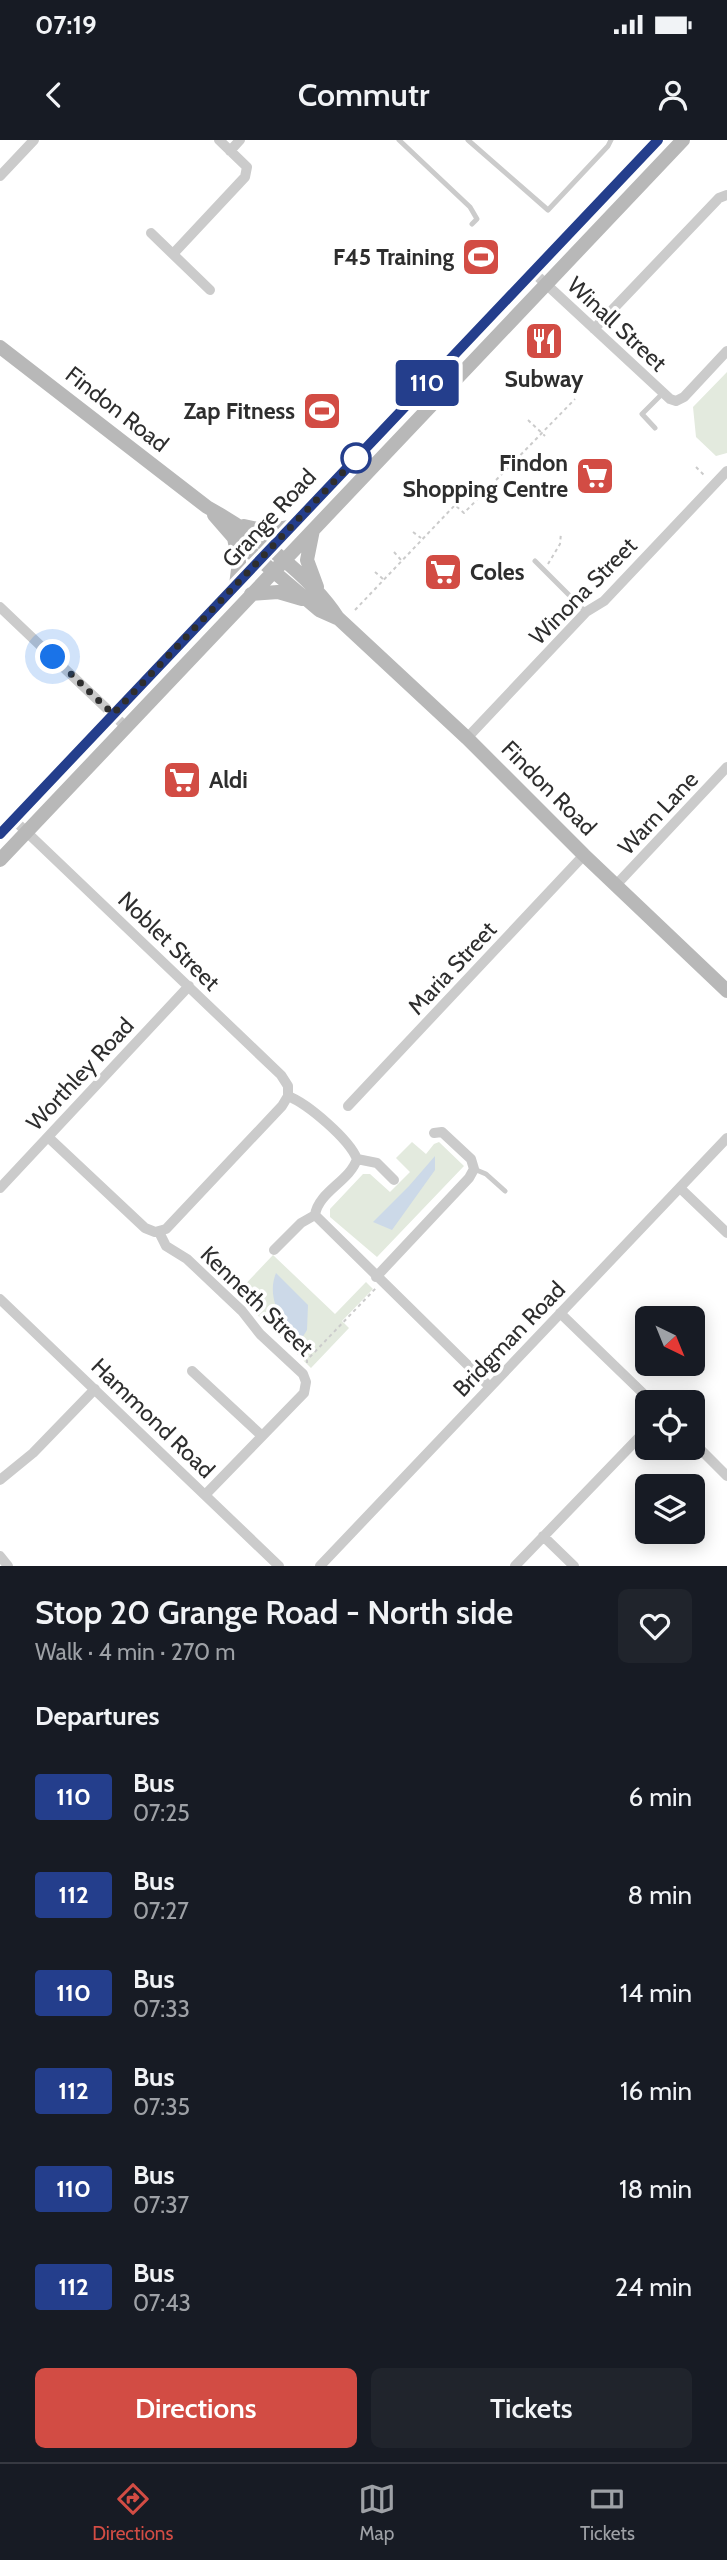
<!DOCTYPE html>
<html lang="en">
<head>
<meta charset="utf-8">
<style>
	body { margin:0; font-family:Cabin,sans-serif; background:#20242c; color:#f1f3f6; height:100vh; display:flex; flex-direction:column; font-size:26px; white-space:nowrap }
	* { box-sizing:border-box; margin:0 }
	p { font-size:23px; color:#9ea1a6 }
	.icon { flex:none; width:38px; height:38px; fill:none; stroke:currentColor; stroke-width:2; stroke-linecap:round; stroke-linejoin:round }
	.map { position:relative; height:1426px; overflow:hidden }
	.side { display:flex; flex-direction:column; background:#171b24; flex:1 }
	.side>* { flex:none }
	.badge { padding:0 14px; border-radius:5px; font-size:24px; line-height:46px }
	.needle { width:46px; rotate:137deg }
	.buttons { position:absolute; left:635px; top:1166px; display:grid; gap:14px }
	.buttons a { display:grid; place-items:center; width:70px; height:70px; border-radius:10px; background:#171b24; box-shadow:0 4px 18px #0003; font-size:35px }
	.you { position:absolute; width:35px; height:35px; margin:-18px; border:5px solid #fff; border-radius:50%; background:#1a73e8; box-shadow:0 0 0 10px #1a73e833 }
	.map>.badge { position:absolute; translate:-50% -50%; box-shadow:0 0 0 4px #fff }
	h2 { padding:0 35px; font-size:26px; line-height:63px }
	.round { display:grid; place-items:center; flex:none; width:74px; height:74px; border-radius:10px; background:#20242c }
	.overview { display:flex; align-items:center; justify-content:space-between; height:119px; padding:0 35px }
	h1 { font-size:33px; font-weight:600; line-height:52px }
	.primary-button { display:flex; gap:14px; margin-top:auto; padding:14px 35px }
	.primary-button a { flex:1; height:80px; border-radius:10px; background:#d24c44; color:#fff; font-size:28px; font-weight:600; line-height:80px; text-align:center }
	.primary-button a+a { background:#20242c; color:#f1f3f6 }
	ul { padding:0; list-style:none }
	li { display:flex; align-items:center; gap:21px; height:98px; padding:0 35px }
	li div { flex:1 }
	li b { display:block; font-size:26px }
	li em { font-style:normal }
	li .badge { min-width:77px; font-weight:700; text-align:center }
	.status { display:flex; justify-content:space-between; align-items:center; height:49px; padding:0 35px; background:#171b24; direction:ltr }
	.status svg { height:19px; fill:currentColor }
	header { display:flex; justify-content:space-between; align-items:center; height:91px; padding:0 35px; background:#171b24; font-size:32px; font-weight:600 }
	.tabs { display:flex; justify-content:space-around; align-items:center; height:98px; border-top:2px solid #363941; background:#171b24; font-size:19px; color:#9ea1a6 }
	.tabs a { display:grid; justify-items:center; gap:4px }
	.tabs .current { color:#d24c44 }
	.map>svg:first-child { display:block }
	.green { fill:#e3eade }
	.water { fill:#ccd9e8 }
	.lines { fill:none; stroke-linecap:round; stroke-linejoin:round }
	.path { stroke:#cbcbcb; stroke-width:2; stroke-dasharray:3.5 3.5; stroke-linecap:butt }
	.service { stroke:#cbcbcb; stroke-width:5 }
	.minor { stroke:#cbcbcb; stroke-width:10 }
	.secondary { stroke:#b8b8b8; stroke-width:14 }
	.line-casing { stroke:#fff; stroke-width:16 }
	.line { stroke:#243e8c; stroke-width:10 }
	.walk { stroke:#2e2e2e; stroke-width:7; stroke-dasharray:0 12.6 }
	.stop-dot { fill:#fff; stroke:#243e8c; stroke-width:3.5 }
	.labels { text-anchor:middle; stroke-width:7; stroke-linejoin:round; paint-order:stroke }
	.poi-label { font-size:23px; font-weight:bold; fill:#2e2e2e; stroke:#fff; text-anchor:end }
	.street-label { font-size:23px; fill:#2e2e2e; stroke:#fff }
</style>
</head>
<body>
<div class="status"><b>07:19</b><svg viewBox="0 0 49 12"><path d="M0 12V9h3v3zM5 12V6h3v6zM10 12V3h3v9zM15 12V0h3v12zM26 1h20v11H26zM47 4h2v5h-2z"/></svg></div>
<header><svg class="icon" aria-label="back" viewBox="0 0 24 24"><path d="M15 5l-7 7 7 7"/></svg>Commutr<svg class="icon" aria-label="person" viewBox="0 0 24 24"><circle cx="12" cy="8" r="4"/><path d="M4 21q1-7 8-7t8 7"/></svg></header>
<div class="map">
<svg width="727" height="1426" viewBox="0 0 727 1426">
	<rect width="100%" height="100%" fill="#fff"/>
	<path class="green" d="M 727,232 L 727,313 L 716,316 L 696,297 L 693,267 Z
		M 412,1002 L 426,1014 L 434,1004 L 439,1002 L 464,1026 L 377,1117 L 330,1077 L 330,1069 L 363,1034 L 370,1034 L 390,1052 L 410,1032 L 396,1018 Z
		M 273,1115 L 335,1174 L 366,1142 L 373,1149 L 342,1181 L 349,1188 L 311,1228 L 236,1154 Z"/>
	<path class="water" d="M 435,1016 L 435,1030 L 392,1090 L 373,1082 L 409,1046 Z
		M 276,1133 L 308,1165 L 307,1190 L 302,1198 C 281,1186 266,1157 276,1133 Z"/>
	<g class="lines">
		<path class="path" d="M 528,280 L 545,296
			M 696,327 L 705,336
			M 413,392 L 421,398
			M 394,412 L 401,420
			M 548,424 L 560,404 L 561,393
			M 375,432 L 383,439
			M 355,470 L 455,365 L 464,373 L 575,259
			M 307,1223 L 307,1220 L 376,1148"/>
		<path class="service" d="M 399,0 L 470,67 L 477,79 L 472,84
			M 468,0 L 548,70 L 608,6 L 611,0
			M 655,288 L 642,274 L 663,253
			M 535,421 L 586,472
			M 474,1029 L 486,1034 L 505,1051"/>
		<path class="minor" d="M 230,11 L 240,0
			M 0,36 L 34,0
			M 151,93 L 210,150
			M 173,114 L 245,37 L 247,27 L 219,0
			M 533,132 L 670,259 L 676,261 L 684,257 L 727,211
			M 594,189 L 719,58 L 727,55
			M 0,467 L 126,587
			M 467,598 L 586,472 L 604,461 L 727,331
			M 14,680 L 281,935 L 288,946 L 288,956
			M 616,745 L 727,627
			M 288,956 C 308,964 349,999 357,1019 C 350,1041 318,1052 315,1075 L 490,1247
			M 348,966 L 584,715
			M 48,997 L 145,1088 L 155,1092 L 166,1089 L 282,966 L 288,956
			M 357,1019 L 377,1023 L 394,1040
			M 0,1048 L 189,846
			M 680,1048 L 727,1093
			M 159,1092 L 166,1106 L 187,1119 L 242,1171 L 260,1194 L 303,1234 L 306,1242 L 304,1253 L 205,1355
			M 274,1110 L 301,1083 L 315,1075
			M 376,1137 L 469,1038 L 474,1029 L 471,1019 L 442,992 L 434,993
			M 0,1159 L 279,1426
			M 560,1173 L 652,1262
			M 192,1231 L 262,1296
			M 693,1302 L 727,1336
			M 0,1340 L 33,1313 L 95,1249
			M 543,1396 L 574,1426
			M 0,1416 L 8,1426
			M 320,1426 L 727,998
			M 515,1426 L 648,1288"/>
		<path class="secondary" d="M 0,207 L 207,367 C 252,392 310,435 338,478 L 467,598 L 584,715 L 727,851
			M 214,375 L 234,398 L 319,470 L 337,478
			M 244,386 L 267,391 L 289,387
			M 313,390 L 307,420 L 317,447
			M 234,398 L 239,422 L 236,445
			M 251,454 L 278,452 L 302,459
			M 0,694 L 658,0
			M 0,720 L 683,0"/>
	</g>
	<g class="lines">
		<defs>
			<path id="line" d="M 0,694 L 658,0"/>
		</defs>
		<use href="#line" class="line-casing"/>
		<use href="#line" class="line"/>
		<path class="walk" d="M 53,517 L 113,574 L 364,310 L 356,318"/>
	</g>
	<defs>
		<symbol id="stadium-square" viewBox="-11 -11 22 22"><rect x="-9" y="-9" width="18" height="18" rx="4" fill="#d24c44" stroke="#fff"/><path d="M0-5a6.5 5 0 1 0 0 10a6.5 5 0 1 0 0-10ZM-3.5-1.8h7v3.6h-7Z" fill="#fff"/></symbol>
		<symbol id="restaurant-square" viewBox="-11 -11 22 22"><rect x="-9" y="-9" width="18" height="18" rx="4" fill="#d24c44" stroke="#fff"/><path d="M-5-6h1v4h1v-4h1v4h1v-4h1v5L-1.5 .5V6h-2V.5L-5-1ZM5-6V6H3V1.5H1.5Q1.5-4 5-6Z" fill="#fff"/></symbol>
		<symbol id="supermarket-square" viewBox="-11 -11 22 22"><rect x="-9" y="-9" width="18" height="18" rx="4" fill="#d24c44" stroke="#fff"/><path d="M-6-5.5h2.5l.6 2H6L4.5 2H-2.5L-4.4-4H-6ZM-1.5 3.2a1.3 1.3 0 1 0 .1 0ZM3 3.2a1.3 1.3 0 1 0 .1 0Z" fill="#fff"/></symbol>
	</defs>
	<g fill-rule="evenodd">
		<use href="#stadium-square" x="459" y="95" width="44" height="44"/>
		<use href="#restaurant-square" x="522" y="179" width="44" height="44"/>
		<use href="#stadium-square" x="300" y="249" width="44" height="44"/>
		<use href="#supermarket-square" x="573" y="314" width="44" height="44"/>
		<use href="#supermarket-square" x="421" y="410" width="44" height="44"/>
		<use href="#supermarket-square" x="160" y="618" width="44" height="44"/>
	</g>
	<circle class="stop-dot" cx="356" cy="318" r="14"/>
	<g class="labels">
		<g class="poi-label">
			<text x="454" y="125">F45 Training</text>
			<text x="544" y="247" text-anchor="middle">Subway</text>
			<text x="295" y="279">Zap Fitness</text>
			<text x="568" y="331">Findon<tspan x="568" dy="26">Shopping Centre</tspan></text>
			<text x="470" y="440" text-anchor="start">Coles</text>
			<text x="209" y="648" text-anchor="start">Aldi</text>
		</g>
		<g class="street-label">
			<text transform="translate(617 184) rotate(43)" y="8">Winall Street</text>
			<text transform="translate(117 269) rotate(38)" y="8">Findon Road</text>
			<text transform="translate(269 378) rotate(-47)" y="8">Grange Road</text>
			<text transform="translate(583 451) rotate(-45)" y="8">Winona Street</text>
			<text transform="translate(549 648) rotate(45)" y="8">Findon Road</text>
			<text transform="translate(658 673) rotate(-47)" y="8">Warn Lane</text>
			<text transform="translate(169 801) rotate(44)" y="8">Noblet Street</text>
			<text transform="translate(452 828) rotate(-47)" y="8">Maria Street</text>
			<text transform="translate(80 934) rotate(-47)" y="8">Worthley Road</text>
			<text transform="translate(257 1161) rotate(44)" y="8">Kenneth Street</text>
			<text transform="translate(509 1199) rotate(-46)" y="8">Bridgman Road</text>
			<text transform="translate(153 1278) rotate(44)" y="8">Hammond Road</text>
		</g>
	</g>
</svg>
<div class="buttons">
<a><svg class="needle" viewBox="-14 -14 28 28"><path d="M0-13l5 13h-10z" fill="#e53935"/><path d="M0 13l5-13h-10z" fill="#9ea1a6"/></svg></a>
<a><svg class="icon" aria-label="locate" viewBox="0 0 24 24"><circle cx="12" cy="12" r="6"/><path d="M12 2v4M12 18v4M2 12h4M18 12h4"/></svg></a>
<a><svg class="icon" aria-label="layers" viewBox="0 0 24 24"><path d="M12 4l9 5-9 5-9-5zM3 14l9 5 9-5"/></svg></a>
</div>
<div class="you" style="left:53px;top:517px"></div>
<b class="badge" style="left:427px;top:243px;background:#243e8c;color:#fff">110</b>
</div>
<section class="side">
<div class="overview"><div><h1>Stop 20 Grange Road - North side</h1><p>Walk · 4 min · 270 m</p></div><a class="round"><svg class="icon" aria-label="heart" viewBox="0 0 24 24"><path d="M12 20l-8-8c-3-5 5-10 8-4 3-6 11-1 8 4z"/></svg></a></div>
<h2>Departures</h2>
<ul>
<li><span class="badge" style="background:#243e8c;color:#fff">110</span><div><b>Bus</b><p>07:25</p></div><em>6 min</em></li>
<li><span class="badge" style="background:#243e8c;color:#fff">112</span><div><b>Bus</b><p>07:27</p></div><em>8 min</em></li>
<li><span class="badge" style="background:#243e8c;color:#fff">110</span><div><b>Bus</b><p>07:33</p></div><em>14 min</em></li>
<li><span class="badge" style="background:#243e8c;color:#fff">112</span><div><b>Bus</b><p>07:35</p></div><em>16 min</em></li>
<li><span class="badge" style="background:#243e8c;color:#fff">110</span><div><b>Bus</b><p>07:37</p></div><em>18 min</em></li>
<li><span class="badge" style="background:#243e8c;color:#fff">112</span><div><b>Bus</b><p>07:43</p></div><em>24 min</em></li>
</ul>
<div class="primary-button"><a>Directions</a><a>Tickets</a></div>
</section>
<nav class="tabs">
<a class="current"><svg class="icon" aria-label="directions" viewBox="0 0 24 24"><path d="M12 3l9 9-9 9-9-9zM9 14v-3h6M13 9l2 2-2 2"/></svg>Directions</a>
<a><svg class="icon" aria-label="map" viewBox="0 0 24 24"><path d="M3 6l6-2 6 2 6-2v14l-6 2-6-2-6 2zM9 4v14M15 6v14"/></svg>Map</a>
<a><svg class="icon" aria-label="tickets" viewBox="0 0 24 24"><path d="M3 7h18v10H3zM15 7v10"/></svg>Tickets</a>
</nav>
</body>
</html>
